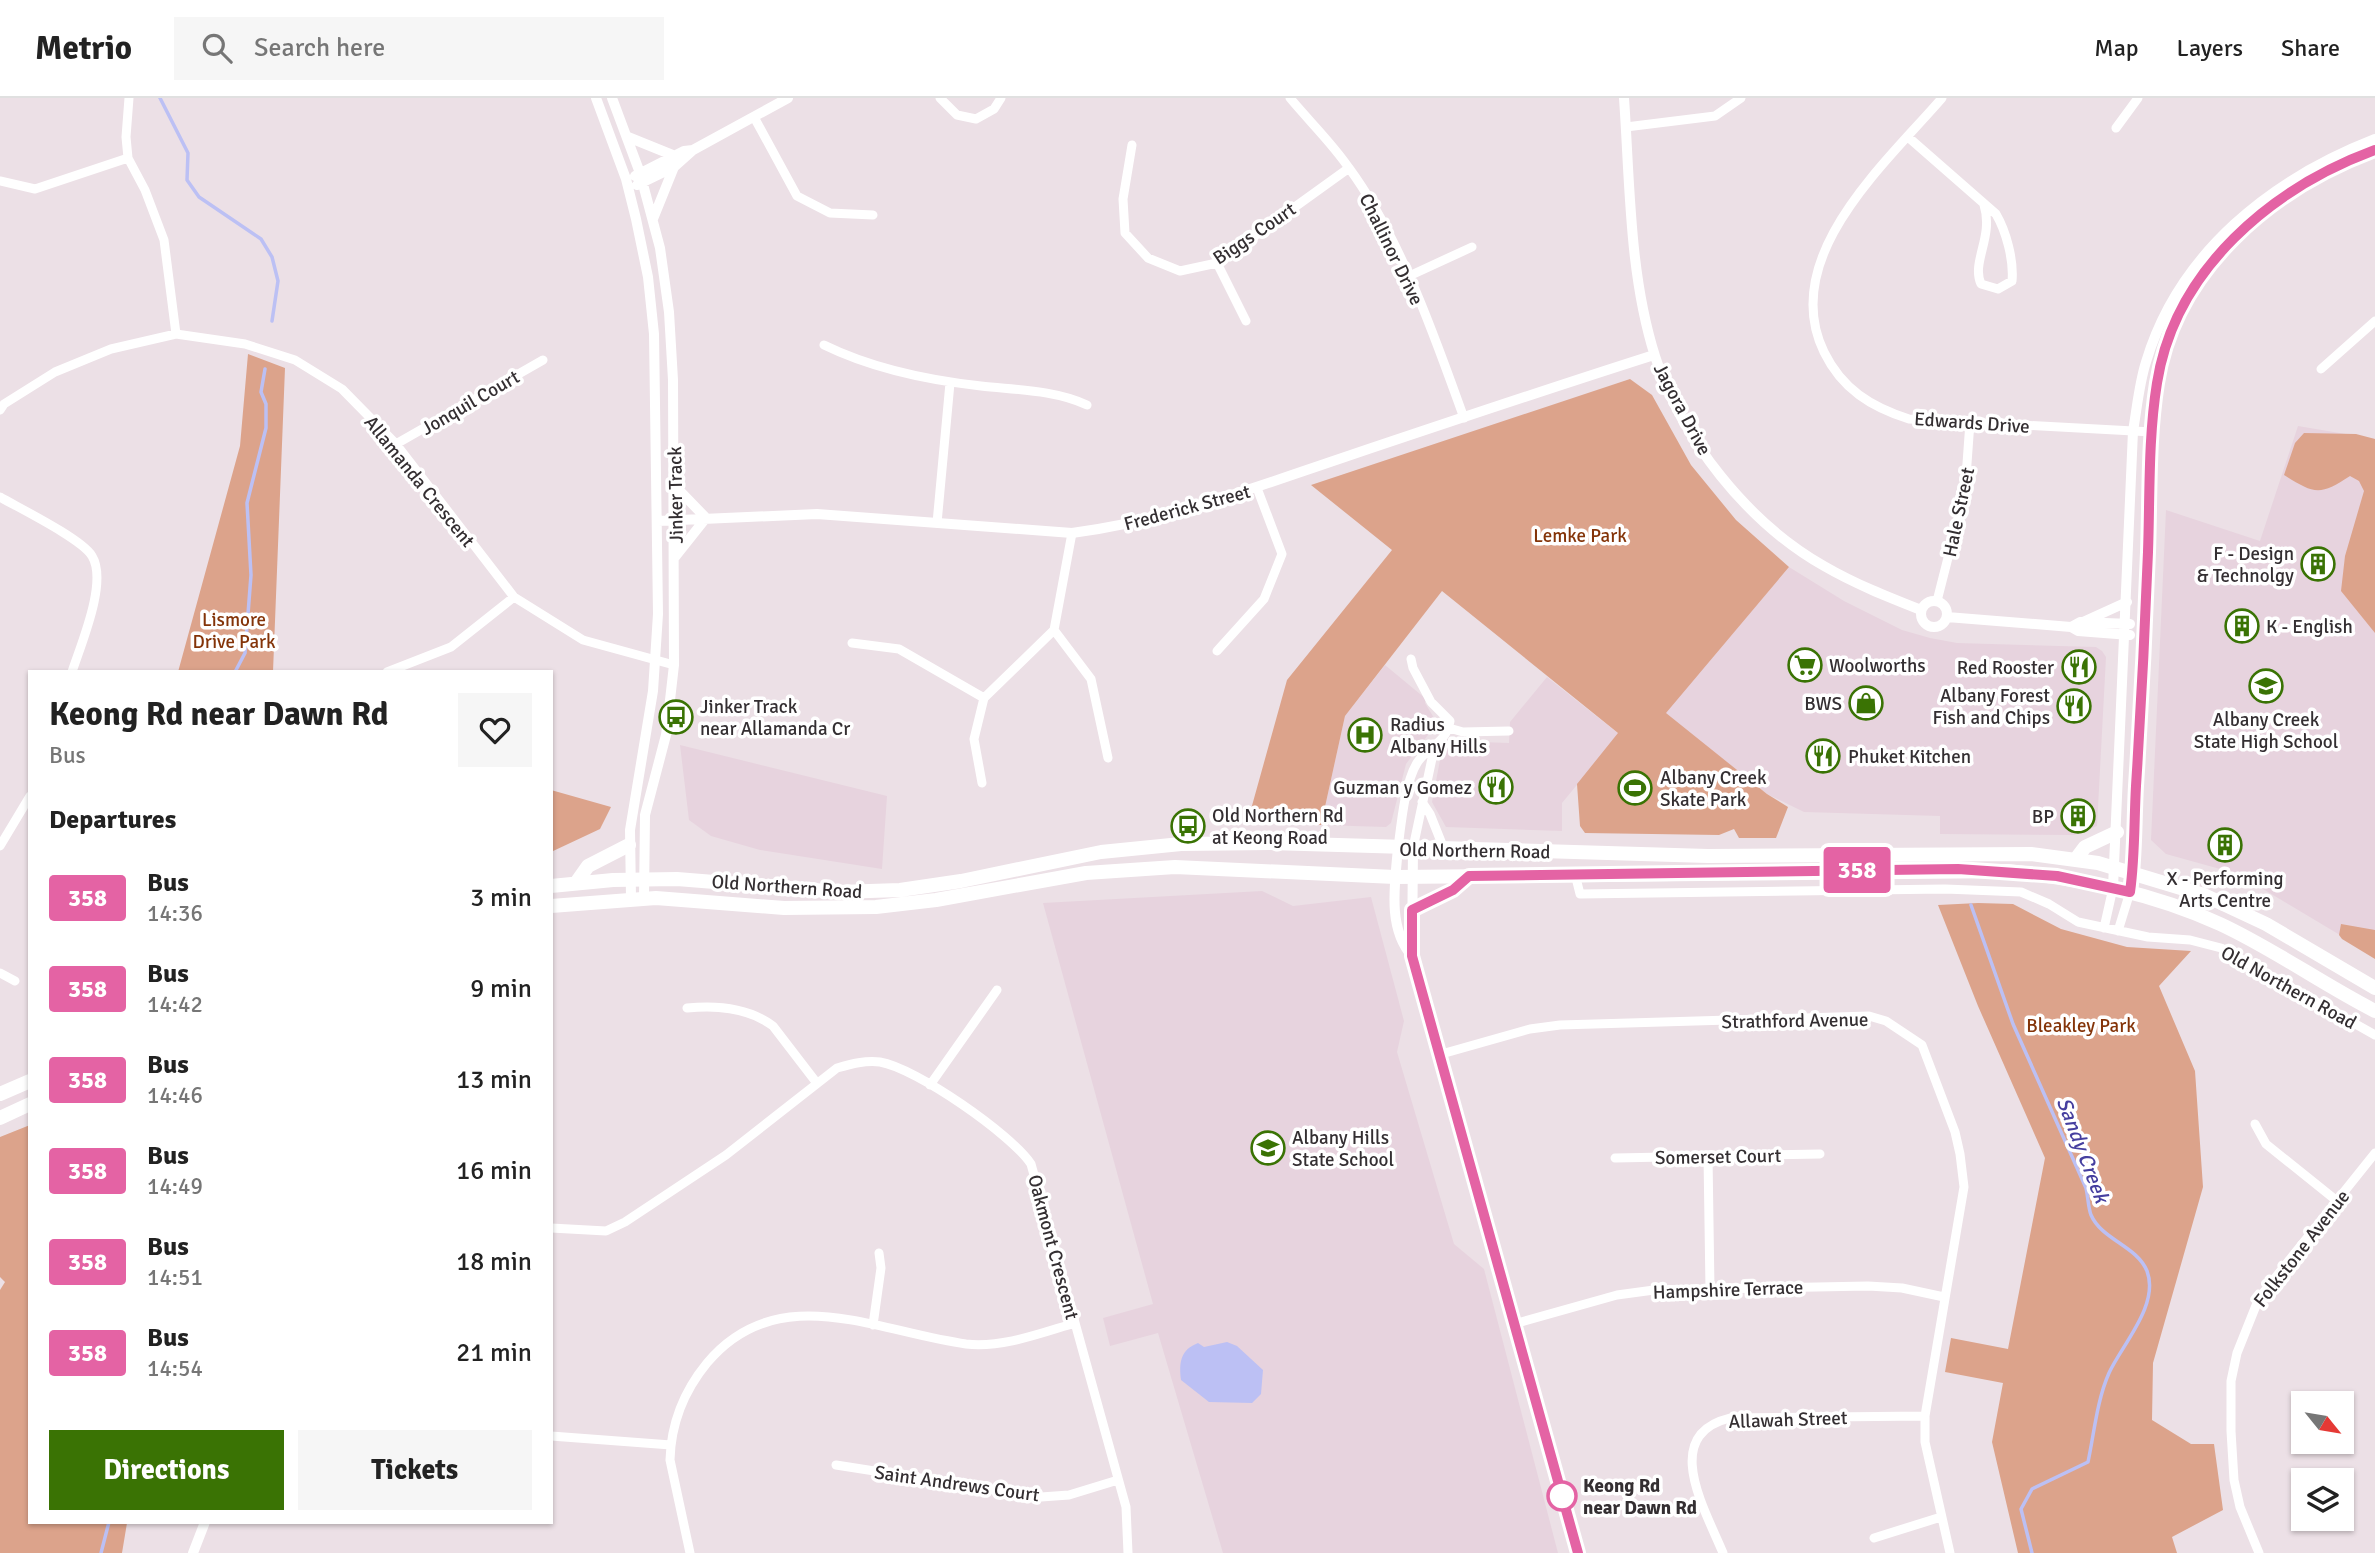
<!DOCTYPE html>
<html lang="en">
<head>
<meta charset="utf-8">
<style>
	body { margin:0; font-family:Signika,sans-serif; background:#f6f6f6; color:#222; height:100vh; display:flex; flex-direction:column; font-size:26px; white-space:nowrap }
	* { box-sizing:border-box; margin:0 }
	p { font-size:23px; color:#767676 }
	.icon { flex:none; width:38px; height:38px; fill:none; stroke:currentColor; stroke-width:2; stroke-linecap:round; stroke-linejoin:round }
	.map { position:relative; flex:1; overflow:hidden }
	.panel { position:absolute; left:28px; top:572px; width:525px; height:854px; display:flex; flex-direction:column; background:#fff; border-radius:0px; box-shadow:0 2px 5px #0004 }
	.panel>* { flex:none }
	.badge { padding:0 14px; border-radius:5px; font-size:24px; line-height:46px }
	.needle { width:46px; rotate:120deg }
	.tools { position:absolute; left:2291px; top:1293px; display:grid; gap:14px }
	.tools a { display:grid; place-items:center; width:63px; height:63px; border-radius:0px; background:#fff; box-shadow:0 2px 5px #0004; font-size:35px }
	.map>.badge { position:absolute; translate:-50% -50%; box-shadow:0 0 0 4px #fff }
	h2 { padding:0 21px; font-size:26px; line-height:63px }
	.round { display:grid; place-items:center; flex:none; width:74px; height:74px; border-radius:0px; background:#f6f6f6 }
	.head { display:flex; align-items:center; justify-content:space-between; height:119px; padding:0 21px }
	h1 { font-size:33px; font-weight:700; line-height:52px }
	.primary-button { display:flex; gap:14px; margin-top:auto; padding:14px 21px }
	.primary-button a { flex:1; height:80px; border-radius:0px; background:#3a7304; color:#fff; font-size:28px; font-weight:700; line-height:80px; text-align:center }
	.primary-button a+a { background:#f6f6f6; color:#222 }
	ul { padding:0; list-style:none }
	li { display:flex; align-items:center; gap:21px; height:91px; padding:0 21px }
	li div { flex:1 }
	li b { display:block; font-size:26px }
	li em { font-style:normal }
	li .badge { min-width:77px; font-weight:700; text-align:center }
	header { display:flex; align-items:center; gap:42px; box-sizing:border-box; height:98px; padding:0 35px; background:#fff; border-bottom:2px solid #e0e0e0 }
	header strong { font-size:33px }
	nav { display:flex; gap:38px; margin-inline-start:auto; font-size:24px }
	.search { width:490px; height:63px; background:#f6f6f6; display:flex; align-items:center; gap:18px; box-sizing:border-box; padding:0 24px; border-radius:0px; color:#767676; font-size:26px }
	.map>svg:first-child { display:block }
	.built { fill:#e7d3de }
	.green { fill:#dca38b }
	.water { fill:#bcc0f4 }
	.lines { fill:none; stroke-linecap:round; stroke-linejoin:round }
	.stream { stroke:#bcc0f4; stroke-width:3.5 }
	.minor { stroke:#fff; stroke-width:9 }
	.tertiary { stroke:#fff; stroke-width:10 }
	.trunk { stroke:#fff; stroke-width:14 }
	.line-casing { stroke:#fff; stroke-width:16 }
	.line { stroke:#e463a4; stroke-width:10 }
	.stop-dot { fill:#fff; stroke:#e463a4; stroke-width:3.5 }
	.labels { text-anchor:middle; stroke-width:7; stroke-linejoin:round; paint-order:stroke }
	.street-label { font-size:19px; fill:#342f32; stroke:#fff }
	.park-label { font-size:19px; fill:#843409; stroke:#fff }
	.poi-label { font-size:19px; fill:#342f32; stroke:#fff; text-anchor:start }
	.stop-label { font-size:19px; font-weight:bold; fill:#342f32; stroke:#fff; text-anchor:start }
	.water-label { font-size:21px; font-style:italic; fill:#463f9f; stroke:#fff }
</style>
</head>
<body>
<header>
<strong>Metrio</strong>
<div class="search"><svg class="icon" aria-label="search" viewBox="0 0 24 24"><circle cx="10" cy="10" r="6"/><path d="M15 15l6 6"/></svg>Search here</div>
<nav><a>Map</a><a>Layers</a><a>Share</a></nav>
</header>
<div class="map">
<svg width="2375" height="1455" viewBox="0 0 2375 1455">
	<rect width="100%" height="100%" fill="#ece0e6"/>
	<path class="built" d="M 2298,328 L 2375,341 L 2375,858 L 2238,776 L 2166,756 L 2151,742 L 2166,412 L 2260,443 Z
		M 1789,469 L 1844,503 L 1902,532 L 1930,540 L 1957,545 L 2096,549 L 2102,553 L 2106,559 L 2097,728 L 2074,737 L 1940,736 L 1940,718 L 1804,714 L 1767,696 L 1665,615 Z
		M 1385,567 L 1426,601 L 1425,605 L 1437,625 L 1406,666 L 1391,725 L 1386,729 L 1321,727 L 1345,618 Z
		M 1547,579 L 1619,636 L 1562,705 L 1562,733 L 1446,729 L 1432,704 L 1441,657 L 1452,643 L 1509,645 L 1510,624 Z
		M 680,647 L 887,698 L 882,771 L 760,752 L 711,738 L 689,722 Z
		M 1262,793 L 1293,808 L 1371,799 L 1404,923 L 1397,954 L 1454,1146 L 1484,1171 L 1558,1455 L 1223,1455 L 1158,1235 L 1110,1248 L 1103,1220 L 1153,1206 L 1043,805 Z"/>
	<path class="green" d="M 248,256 L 285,270 L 273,574 L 178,574 L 240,348 Z
		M 1630,281 L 1652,297 L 1691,367 L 1736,422 L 1789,469 L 1666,615 L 1767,696 L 1788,709 L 1776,740 L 1739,740 L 1734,731 L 1719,737 L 1585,735 L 1580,728 L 1577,686 L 1618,635 L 1442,493 L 1345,618 L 1321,727 L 1248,722 L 1287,582 L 1392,452 L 1311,387 Z
		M 2304,335 L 2356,336 L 2375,341 L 2375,535 L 2341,493 L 2345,458 L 2364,393 L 2359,383 L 2350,378 C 2320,398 2314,396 2284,377 L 2295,345 Z
		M 551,692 L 611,709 L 600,731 L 551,754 Z
		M 1978,805 L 2013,806 L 2061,831 L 2127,849 L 2191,853 L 2159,888 L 2195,973 L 2203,1089 L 2153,1265 L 2152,1322 L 2191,1346 L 2214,1346 L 2223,1412 L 2172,1439 L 2177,1455 L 2018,1455 L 1992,1344 L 2003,1285 L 1945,1274 L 1951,1240 L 2008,1251 L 2045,1060 L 1978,908 L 1938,807 Z
		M 2341,826 L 2375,832 L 2375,861 L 2342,841 L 2339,837 Z
		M 30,1027 L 30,1424 L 127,1425 L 122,1455 L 0,1455 L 0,1192 L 5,1184 L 0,1179 L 0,1039 Z"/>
	<path class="water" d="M 1227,1244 L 1237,1248 L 1263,1272 L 1261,1296 L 1252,1305 L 1209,1304 L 1181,1282 C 1179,1265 1180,1252 1198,1245 L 1204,1249 Z"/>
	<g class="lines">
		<path class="stream" d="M 160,0 L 188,55 L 187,82 L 199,99 L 261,141 L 272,159 L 278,183 L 272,223
			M 235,574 L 245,555 L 251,477 L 247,405 L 266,330 L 266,306 L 261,294 L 265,271
			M 1971,807 L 2013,926 L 2086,1090 C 2088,1098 2088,1109 2091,1117 C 2102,1142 2137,1148 2147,1173 C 2160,1207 2121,1248 2109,1275 C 2097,1302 2094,1336 2088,1364 L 2032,1391 L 2021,1411 L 2032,1455
			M 101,1455 L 109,1424"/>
		<path class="minor" d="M 129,0 L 126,39 L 128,60 L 145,92 L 164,142 L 176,236
			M 940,0 L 957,17 L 976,21 L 994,11 L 1001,0
			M 1290,0 C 1309,23 1332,45 1349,70 C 1401,141 1434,237 1464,320
			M 1942,0 C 1886,65 1778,159 1824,254 C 1842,291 1871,309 1909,321 L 2152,334
			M 754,19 L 797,98 L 830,115 L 873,117
			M 1626,29 L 1715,18 L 1741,0
			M 2116,30 L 2138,0
			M 1908,39 L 1996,116 C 2006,133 2014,162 2012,183 L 1998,191 L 1981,186 C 1971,164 1994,139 1984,107
			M 1132,47 L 1123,101 L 1125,135 L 1148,160 L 1180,173 L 1217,165 L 1349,70
			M 0,83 L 35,91 L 128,60
			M 1217,165 L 1246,223
			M 1407,179 L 1472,149
			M 824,247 C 873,271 927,282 981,288 C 1016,292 1055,292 1087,307
			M 2321,271 L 2375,223
			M 0,312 L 4,306 L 55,274 L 111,251 L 176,236 L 245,246 L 295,262 L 342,291 L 396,346 L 514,499 L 583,542 L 674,567
			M 396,346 L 543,262
			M 0,399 C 19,410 82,441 92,458 C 108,484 81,546 72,574
			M 937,425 L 950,285
			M 1937,503 L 1965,393 L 1970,324
			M 1054,532 L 1091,581 L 1108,660
			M 852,545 L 899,551 L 984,600
			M 1217,553 L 1264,501 L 1282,456 L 1257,390
			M 387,574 L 451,549 L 514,499
			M 1449,630 L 1463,634 L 1509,633
			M 982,685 L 974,641 L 984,600 L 1054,532 L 1072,435
			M 1422,704 L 1430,716 L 1444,751
			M 0,748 L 30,698
			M 1398,750 C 1401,727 1405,684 1417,665 C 1427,649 1447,645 1450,623 L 1431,604 L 1413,570 L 1411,561
			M 1413,750 L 1434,651
			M 1575,776 L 1580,796 L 1945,791 L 2021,794 L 2049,806 L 2078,824 L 2148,839 L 2190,842 L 2221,850 L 2375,937
			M 2104,830 L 2113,790
			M 2118,833 L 2130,794
			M 0,875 L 15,883
			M 687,910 C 716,907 749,910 773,928 L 816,984
			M 1438,957 L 1530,931 L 1560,927 L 1869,918 L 1886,923 L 1922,947 L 1955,1034 L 1960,1056 L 1964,1089 L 1925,1318 L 1925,1344 L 1950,1455
			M 930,987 L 997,892
			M 2255,1026 L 2266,1046 L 2337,1103
			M 1708,1058 L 1710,1191
			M 1615,1060 L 1820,1056
			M 551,1130 L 606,1133 L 625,1124 L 726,1057 L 837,970 C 851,966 866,962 880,964 C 916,970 1011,1036 1031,1066 L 1126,1409 L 1128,1455
			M 1514,1226 L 1617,1197 L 1654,1192 L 1868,1188 L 1902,1190 L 1944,1199
			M 873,1227 L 881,1170 L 879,1155
			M 551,1338 L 671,1347
			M 836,1367 L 1041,1399 L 1069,1397 L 1118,1382
			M 1874,1440 L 1941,1419
			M 690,1455 L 670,1362 C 671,1325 684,1293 707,1265 C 778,1180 877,1234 966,1246 C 1003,1250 1041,1235 1075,1225
			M 1723,1455 C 1705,1411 1660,1337 1730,1320 L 1925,1318
			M 2259,1455 L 2240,1409 L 2234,1382 L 2231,1333 L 2231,1283 L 2237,1255 L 2259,1200 L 2375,1055"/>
		<path class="tertiary" d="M 596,0 L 626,81 L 636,121 L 648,179 L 654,236 L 658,516 L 653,593 L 630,732 L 631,800
			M 612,0 L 640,75 L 660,150 L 669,214 L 673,282 L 674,567 L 666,637 L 645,717 L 644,800
			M 1624,0 C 1630,85 1629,176 1655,258 C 1681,341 1748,425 1824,468 C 1855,486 1888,499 1921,512
			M 628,39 L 675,58
			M 635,78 L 684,53 L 693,52 L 788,0
			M 637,87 L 674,69 L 693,52
			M 653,121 L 674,69
			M 675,388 L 706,420 L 675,459
			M 658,423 L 817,416 L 1072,435 C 1169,422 1250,391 1342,360 C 1446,325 1550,290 1654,257
			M1921 516a13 13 0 1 1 26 0a13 13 0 1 1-26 0Z
			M 1947,519 L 2071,529 L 2078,533 L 2130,537
			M 2083,524 L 2127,504
			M 2071,529 L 2080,524 L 2130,526
			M 1398,750 C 1395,785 1387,830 1412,858
			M 1413,750 L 1412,858 L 1578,1455
			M 2113,790 L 2133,333 C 2137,310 2139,286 2146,264 C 2179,154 2272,81 2375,41
			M 2130,794 C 2135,756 2135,717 2137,678 C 2141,604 2144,530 2148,457 C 2150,399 2147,339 2157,283 C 2178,170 2271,90 2375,52
			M 193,1455 L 205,1424"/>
		<path class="trunk" d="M 2076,761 L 2085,749 L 2117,734
			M 576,785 L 588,768 L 629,747
			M 551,788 L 613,782 L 677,781 L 839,794 L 900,792 L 961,783 L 1101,754 L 1181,746 L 1270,745 L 1708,758 L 2031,756 L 2098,765 L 2204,797 L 2266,826 L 2375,890
			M 551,808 L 656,800 L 784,810 L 876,809 L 936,802 L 1086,775 L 1175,769 L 1395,779 L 2008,773 C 2081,781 2153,795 2220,826 C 2274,851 2322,886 2375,913
			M 1412,812 L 1453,792 L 1469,778
			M 0,996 L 30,983
			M 0,1020 L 30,1006"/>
	</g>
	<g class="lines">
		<defs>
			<path id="line" d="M 1578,1455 L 1412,858 L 1412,812 L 1453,792 L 1469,778 L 1958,771 L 2057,778 L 2130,794 C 2135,759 2134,723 2136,688 C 2141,610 2145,532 2148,454 C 2150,398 2148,341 2157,285 C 2175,171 2272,90 2375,52"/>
		</defs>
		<use href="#line" class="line-casing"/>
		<use href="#line" class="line"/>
	</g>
	<defs>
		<symbol id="building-ring" viewBox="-11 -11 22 22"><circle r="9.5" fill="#fff" stroke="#3a7304" stroke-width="1.5"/><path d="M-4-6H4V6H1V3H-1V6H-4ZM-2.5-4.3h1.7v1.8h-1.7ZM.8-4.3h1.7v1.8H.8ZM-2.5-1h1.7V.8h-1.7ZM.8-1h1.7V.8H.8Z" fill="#3a7304"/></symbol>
		<symbol id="supermarket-ring" viewBox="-11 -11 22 22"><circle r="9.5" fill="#fff" stroke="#3a7304" stroke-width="1.5"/><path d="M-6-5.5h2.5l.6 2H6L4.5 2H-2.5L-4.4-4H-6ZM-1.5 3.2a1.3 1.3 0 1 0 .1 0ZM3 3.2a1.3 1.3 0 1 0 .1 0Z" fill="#3a7304"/></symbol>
		<symbol id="restaurant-ring" viewBox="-11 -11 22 22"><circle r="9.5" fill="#fff" stroke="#3a7304" stroke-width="1.5"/><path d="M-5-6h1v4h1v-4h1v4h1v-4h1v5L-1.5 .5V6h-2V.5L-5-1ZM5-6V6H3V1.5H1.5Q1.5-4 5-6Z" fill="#3a7304"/></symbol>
		<symbol id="school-ring" viewBox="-11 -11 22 22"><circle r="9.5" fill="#fff" stroke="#3a7304" stroke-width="1.5"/><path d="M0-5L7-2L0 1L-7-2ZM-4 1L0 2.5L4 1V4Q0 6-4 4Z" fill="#3a7304"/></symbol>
		<symbol id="shop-ring" viewBox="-11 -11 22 22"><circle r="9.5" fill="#fff" stroke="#3a7304" stroke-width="1.5"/><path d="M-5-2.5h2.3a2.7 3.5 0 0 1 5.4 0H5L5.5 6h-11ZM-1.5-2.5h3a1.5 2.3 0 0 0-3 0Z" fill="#3a7304"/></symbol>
		<symbol id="bus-ring" viewBox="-11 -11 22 22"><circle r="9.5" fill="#fff" stroke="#3a7304" stroke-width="1.5"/><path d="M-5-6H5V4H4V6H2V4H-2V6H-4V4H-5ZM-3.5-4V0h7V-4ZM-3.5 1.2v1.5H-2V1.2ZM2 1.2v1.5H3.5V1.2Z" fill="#3a7304"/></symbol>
		<symbol id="hospital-ring" viewBox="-11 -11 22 22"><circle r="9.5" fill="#fff" stroke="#3a7304" stroke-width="1.5"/><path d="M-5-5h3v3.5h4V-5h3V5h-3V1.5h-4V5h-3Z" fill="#3a7304"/></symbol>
		<symbol id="stadium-ring" viewBox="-11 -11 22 22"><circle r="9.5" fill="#fff" stroke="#3a7304" stroke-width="1.5"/><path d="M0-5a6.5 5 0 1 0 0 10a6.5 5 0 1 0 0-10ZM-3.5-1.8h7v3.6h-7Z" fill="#3a7304"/></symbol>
	</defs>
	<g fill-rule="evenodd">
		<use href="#building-ring" x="2299" y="447" width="38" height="38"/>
		<use href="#building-ring" x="2223" y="509" width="38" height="38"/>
		<use href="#supermarket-ring" x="1786" y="548" width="38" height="38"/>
		<use href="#restaurant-ring" x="2060" y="550" width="38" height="38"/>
		<use href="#school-ring" x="2247" y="569" width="38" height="38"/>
		<use href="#shop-ring" x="1847" y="586" width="38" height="38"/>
		<use href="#restaurant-ring" x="2055" y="589" width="38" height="38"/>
		<use href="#bus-ring" x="657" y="600" width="38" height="38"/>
		<use href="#hospital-ring" x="1346" y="618" width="38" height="38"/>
		<use href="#restaurant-ring" x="1804" y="639" width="38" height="38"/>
		<use href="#restaurant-ring" x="1477" y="670" width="38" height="38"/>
		<use href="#stadium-ring" x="1616" y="671" width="38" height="38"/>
		<use href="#building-ring" x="2059" y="699" width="38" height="38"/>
		<use href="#bus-ring" x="1169" y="709" width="38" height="38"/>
		<use href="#building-ring" x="2206" y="728" width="38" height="38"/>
		<use href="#school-ring" x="1249" y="1031" width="38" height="38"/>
	</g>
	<circle class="stop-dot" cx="1562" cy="1398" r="14"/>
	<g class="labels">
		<g class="street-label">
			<text transform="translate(1254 135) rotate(-34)" y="7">Biggs Court</text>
			<text transform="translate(1392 151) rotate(64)" y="7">Challinor Drive</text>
			<text transform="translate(470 304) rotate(-30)" y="7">Jonquil Court</text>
			<text transform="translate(1683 311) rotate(62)" y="7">Jagora Drive</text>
			<text transform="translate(1972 324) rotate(4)" y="7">Edwards Drive</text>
			<text transform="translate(420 383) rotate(51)" y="7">Allamanda Crescent</text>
			<text transform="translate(675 397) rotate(-91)" y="7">Jinker Track</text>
			<text transform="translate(1187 409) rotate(-15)" y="7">Frederick Street</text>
			<text transform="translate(1958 414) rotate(-78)" y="7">Hale Street</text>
			<text transform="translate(1475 752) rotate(1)" y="7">Old Northern Road</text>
			<text transform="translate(787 788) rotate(4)" y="7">Old Northern Road</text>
			<text transform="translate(2289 889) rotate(29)" y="7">Old Northern Road</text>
			<text transform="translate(1795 922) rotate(-1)" y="7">Strathford Avenue</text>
			<text transform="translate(1718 1058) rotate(-1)" y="7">Somerset Court</text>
			<text transform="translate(1054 1149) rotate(75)" y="7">Oakmont Crescent</text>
			<text transform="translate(2301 1150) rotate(-52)" y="7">Folkstone Avenue</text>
			<text transform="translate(1728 1191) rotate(-2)" y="7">Hampshire Terrace</text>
			<text transform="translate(1788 1321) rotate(-2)" y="7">Allawah Street</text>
			<text transform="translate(957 1385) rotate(8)" y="7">Saint Andrews Court</text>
		</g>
		<g class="park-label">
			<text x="1580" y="444">Lemke Park</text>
			<text x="234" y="528">Lismore<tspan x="234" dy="22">Drive Park</tspan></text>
			<text x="2081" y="934">Bleakley Park</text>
		</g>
		<g class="poi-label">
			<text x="2294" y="462" text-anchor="end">F - Design<tspan x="2294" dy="22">&amp; Technolgy</tspan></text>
			<text x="2266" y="535">K - English</text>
			<text x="1829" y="574">Woolworths</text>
			<text x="2054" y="576" text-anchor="end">Red Rooster</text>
			<text x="2050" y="604" text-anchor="end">Albany Forest<tspan x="2050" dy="22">Fish and Chips</tspan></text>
			<text x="1842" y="612" text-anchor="end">BWS</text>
			<text x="700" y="615">Jinker Track<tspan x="700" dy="22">near Allamanda Cr</tspan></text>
			<text x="2266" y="628" text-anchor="middle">Albany Creek<tspan x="2266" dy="22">State High School</tspan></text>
			<text x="1390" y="633">Radius<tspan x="1390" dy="22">Albany Hills</tspan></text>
			<text x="1848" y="665">Phuket Kitchen</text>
			<text x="1660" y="686">Albany Creek<tspan x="1660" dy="22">Skate Park</tspan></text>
			<text x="1472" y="696" text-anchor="end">Guzman y Gomez</text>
			<text x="1212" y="724">Old Northern Rd<tspan x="1212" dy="22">at Keong Road</tspan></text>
			<text x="2054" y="725" text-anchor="end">BP</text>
			<text x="2225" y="787" text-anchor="middle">X - Performing<tspan x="2225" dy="22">Arts Centre</tspan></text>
			<text x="1292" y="1046">Albany Hills<tspan x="1292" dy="22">State School</tspan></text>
		</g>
		<g class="stop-label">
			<text x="1583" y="1394">Keong Rd<tspan x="1583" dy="22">near Dawn Rd</tspan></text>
		</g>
		<g class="water-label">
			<text transform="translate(2083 1052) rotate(69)" y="7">Sandy Creek</text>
		</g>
	</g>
</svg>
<div class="tools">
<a><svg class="needle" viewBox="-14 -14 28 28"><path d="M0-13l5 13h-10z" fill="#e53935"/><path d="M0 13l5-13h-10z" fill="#767676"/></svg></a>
<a><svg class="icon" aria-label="layers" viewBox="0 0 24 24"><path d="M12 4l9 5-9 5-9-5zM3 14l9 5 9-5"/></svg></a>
</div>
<b class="badge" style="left:1857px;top:772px;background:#e463a4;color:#fff">358</b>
<section class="panel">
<div class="head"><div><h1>Keong Rd near Dawn Rd</h1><p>Bus</p></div><a class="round"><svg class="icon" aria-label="heart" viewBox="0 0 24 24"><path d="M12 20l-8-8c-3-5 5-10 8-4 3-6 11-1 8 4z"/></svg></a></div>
<h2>Departures</h2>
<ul>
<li><span class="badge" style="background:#e463a4;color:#fff">358</span><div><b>Bus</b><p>14:36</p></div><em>3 min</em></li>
<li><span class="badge" style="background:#e463a4;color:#fff">358</span><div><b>Bus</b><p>14:42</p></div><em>9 min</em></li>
<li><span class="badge" style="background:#e463a4;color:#fff">358</span><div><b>Bus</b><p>14:46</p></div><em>13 min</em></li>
<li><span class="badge" style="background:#e463a4;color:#fff">358</span><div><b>Bus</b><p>14:49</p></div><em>16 min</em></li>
<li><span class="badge" style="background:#e463a4;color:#fff">358</span><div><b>Bus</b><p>14:51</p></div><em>18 min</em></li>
<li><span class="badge" style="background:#e463a4;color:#fff">358</span><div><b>Bus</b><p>14:54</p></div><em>21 min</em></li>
</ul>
<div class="primary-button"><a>Directions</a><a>Tickets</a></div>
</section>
</div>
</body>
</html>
